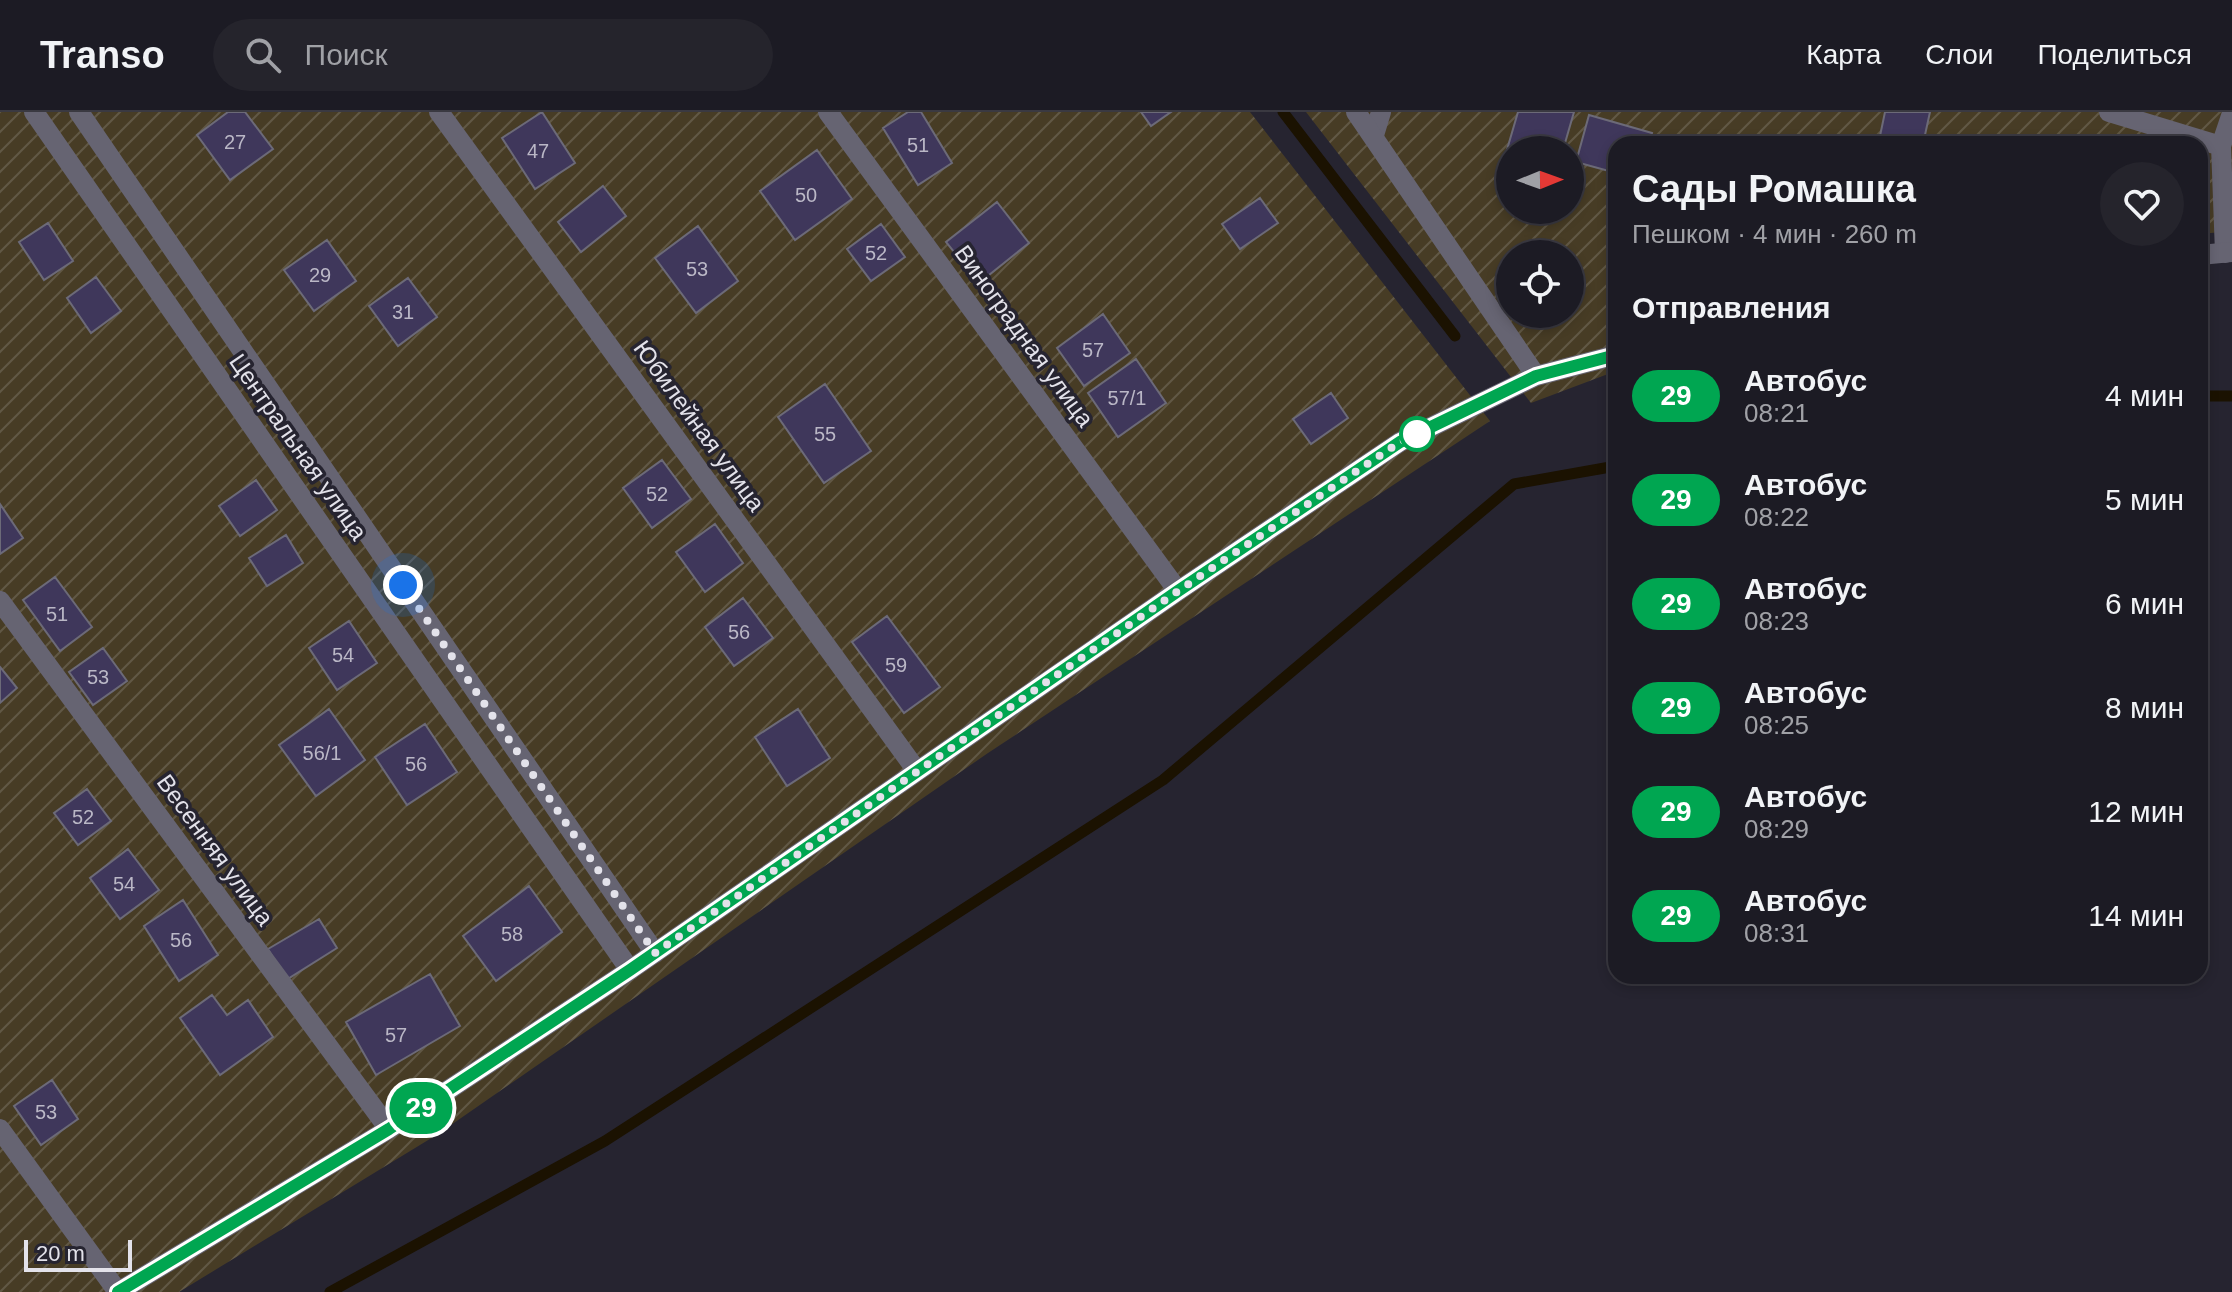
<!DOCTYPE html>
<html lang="ru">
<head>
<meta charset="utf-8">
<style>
	body { margin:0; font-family:Arial,sans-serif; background:#25242c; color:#f1f3f6; height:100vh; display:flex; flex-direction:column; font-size:30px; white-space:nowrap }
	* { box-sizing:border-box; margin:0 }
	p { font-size:26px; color:#a0a1a6 }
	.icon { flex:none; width:44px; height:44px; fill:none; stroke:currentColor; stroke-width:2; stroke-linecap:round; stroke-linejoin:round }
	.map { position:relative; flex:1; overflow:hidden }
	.details { position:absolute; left:1608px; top:24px; width:600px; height:848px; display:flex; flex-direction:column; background:#1c1b24; border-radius:24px; box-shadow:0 4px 12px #0003,0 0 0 2px #3a3941 }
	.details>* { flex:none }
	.badge { padding:0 16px; border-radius:26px; font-size:28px; line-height:52px }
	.needle { width:52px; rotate:89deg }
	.buttons { position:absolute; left:1496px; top:24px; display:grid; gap:16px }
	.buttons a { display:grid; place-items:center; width:88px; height:88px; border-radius:50%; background:#1c1b24; box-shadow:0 4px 12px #0003,0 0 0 2px #3a3941; font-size:40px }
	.scale { position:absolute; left:24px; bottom:20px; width:108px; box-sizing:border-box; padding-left:8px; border:4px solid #e3e2ea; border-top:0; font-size:22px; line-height:28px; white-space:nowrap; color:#e3e2ea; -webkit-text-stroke:6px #262430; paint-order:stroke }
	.you { position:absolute; width:40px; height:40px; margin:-20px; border:6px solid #fff; border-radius:50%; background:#1a73e8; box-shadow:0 0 0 12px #1a73e833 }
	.map>.badge { position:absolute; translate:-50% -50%; box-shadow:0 0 0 4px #fff }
	h2 { padding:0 24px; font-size:30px; line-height:72px }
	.round { display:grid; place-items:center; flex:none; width:84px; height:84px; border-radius:42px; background:#25242c }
	.head { display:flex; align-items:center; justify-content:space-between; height:136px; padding:0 24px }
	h1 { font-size:38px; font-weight:700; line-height:60px }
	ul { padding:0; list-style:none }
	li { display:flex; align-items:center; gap:24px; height:104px; padding:0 24px }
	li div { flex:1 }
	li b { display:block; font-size:30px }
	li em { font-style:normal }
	li .badge { min-width:88px; font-weight:700; text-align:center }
	header { display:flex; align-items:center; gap:48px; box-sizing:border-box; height:112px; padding:0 40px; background:#1c1b24; border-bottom:2px solid #3a3941 }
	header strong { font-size:38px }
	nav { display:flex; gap:44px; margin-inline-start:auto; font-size:28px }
	.search { width:560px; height:72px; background:#25242c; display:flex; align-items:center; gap:20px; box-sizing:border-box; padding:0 28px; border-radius:44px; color:#a0a1a6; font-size:30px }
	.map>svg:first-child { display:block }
	.garden { fill:url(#garden-furrows); fill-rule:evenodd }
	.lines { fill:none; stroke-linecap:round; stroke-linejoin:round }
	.stream { stroke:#1b1201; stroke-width:11 }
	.building { fill:#3f375b; stroke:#6c6a78; stroke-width:2 }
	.street { stroke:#666472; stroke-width:20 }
	.secondary { stroke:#666472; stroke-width:20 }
	.line-casing { stroke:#fff; stroke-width:18 }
	.line { stroke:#00a651; stroke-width:12 }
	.walk { stroke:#e3e2ea; stroke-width:8; stroke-dasharray:0 14.4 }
	.stop-dot { fill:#fff; stroke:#00a651; stroke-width:4 }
	.labels { text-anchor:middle; stroke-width:7; stroke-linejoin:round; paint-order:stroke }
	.number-label { font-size:20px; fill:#bab7c6 }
	.street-label { font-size:24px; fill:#e3e2ea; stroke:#262430 }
</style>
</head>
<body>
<header>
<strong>Transo</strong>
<div class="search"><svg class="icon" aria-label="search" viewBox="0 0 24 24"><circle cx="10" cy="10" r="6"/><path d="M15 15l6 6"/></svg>Поиск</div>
<nav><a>Карта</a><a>Слои</a><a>Поделиться</a></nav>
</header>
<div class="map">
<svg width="2232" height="1180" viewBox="0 0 2232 1180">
	<defs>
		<pattern id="garden-furrows" width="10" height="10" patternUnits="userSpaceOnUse" patternTransform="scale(2)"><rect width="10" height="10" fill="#473c25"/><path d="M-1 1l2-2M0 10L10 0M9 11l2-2" fill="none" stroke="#615845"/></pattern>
	</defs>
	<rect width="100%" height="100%" fill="#262430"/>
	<path class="garden" d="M 0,0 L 1250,0 L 1490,309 L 988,641 L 438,1022 L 179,1180 L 0,1180 Z
		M 1306,0 L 2232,0 L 2232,119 L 2200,122 L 2200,32 L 1616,32 L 1616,259 L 1531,291 ZM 1510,38 L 1570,38 L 1570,98 L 1510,98 ZM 1510,142 L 1570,142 L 1570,202 L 1510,202 Z"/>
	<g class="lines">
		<path class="stream" d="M 1283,0 L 1455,224
			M 2200,284 L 2232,284
			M 330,1180 L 605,1029 L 1163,668 L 1514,372 L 1616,354"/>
	</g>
	<path class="building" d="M 228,0 L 245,0 L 273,37 L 230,68 L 197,23 Z
		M 542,0 L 575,51 L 535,77 L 502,26 Z
		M 908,0 L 921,0 L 952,51 L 918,73 L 883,16 Z
		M 1141,0 L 1171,0 L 1151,14 Z
		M 1518,0 L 1574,0 L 1563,38 L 1510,38 L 1510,42 L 1506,41 Z
		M 1885,0 L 1930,0 L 1923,32 L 1880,24 Z
		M 1589,3 L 1652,21 L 1649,32 L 1616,32 L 1616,61 L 1576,50 Z
		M 817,38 L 852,87 L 795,128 L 760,79 Z
		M 603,74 L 626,104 L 581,140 L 558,110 Z
		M 1260,86 L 1278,111 L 1240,137 L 1222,112 Z
		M 997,90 L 1029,131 L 979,171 L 946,130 Z
		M 48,111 L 73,149 L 44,168 L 19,130 Z
		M 881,112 L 905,145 L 871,169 L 847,137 Z
		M 698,114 L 738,169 L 696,201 L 655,146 Z
		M 327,128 L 356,169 L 314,199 L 284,158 Z
		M 96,165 L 121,199 L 91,221 L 67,186 Z
		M 408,166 L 437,205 L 398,234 L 369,194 Z
		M 1103,202 L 1130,241 L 1084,274 L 1057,236 Z
		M 1136,247 L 1166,291 L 1118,325 L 1088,281 Z
		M 825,272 L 871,339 L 824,371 L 778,305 Z
		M 1331,281 L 1348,306 L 1311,332 L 1293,307 Z
		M 662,348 L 691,387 L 652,416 L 623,376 Z
		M 256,368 L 277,398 L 240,424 L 219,394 Z
		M 0,392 L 23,426 L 0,442 Z
		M 715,412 L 743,451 L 705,480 L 676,440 Z
		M 286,423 L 303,451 L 267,474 L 249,446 Z
		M 55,465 L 92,515 L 60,539 L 23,488 Z
		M 743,486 L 773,526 L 734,554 L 705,515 Z
		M 887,504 L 940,575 L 904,601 L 852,530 Z
		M 349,509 L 377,551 L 337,578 L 309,536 Z
		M 103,536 L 127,569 L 93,593 L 69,560 Z
		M 0,555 L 17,576 L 0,591 Z
		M 329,597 L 365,648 L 316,684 L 279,633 Z
		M 798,597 L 830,646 L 787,674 L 755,625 Z
		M 425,612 L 457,660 L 407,693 L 375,645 Z
		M 87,677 L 111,709 L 78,733 L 54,701 Z
		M 128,737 L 159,778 L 120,807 L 90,766 Z
		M 529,774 L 562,820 L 496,869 L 463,824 Z
		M 183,788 L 218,843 L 179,869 L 144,814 Z
		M 319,807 L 337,836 L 286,868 L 268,837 Z
		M 430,862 L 460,914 L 376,963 L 346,910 Z
		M 212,883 L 227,903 L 248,888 L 273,925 L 220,963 L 180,906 Z
		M 52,968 L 78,1007 L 41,1033 L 14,994 Z"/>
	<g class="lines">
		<path class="street" d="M 34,0 L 630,858
			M 79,0 L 655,841
			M 439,0 L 917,659
			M 828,0 L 1178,479
			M 2109,0 L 2221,34
			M 1374,23 L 1381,0
			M 2225,141 L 2221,34 L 2232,1
			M 0,489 L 389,1017
			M 0,1017 L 118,1180"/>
		<path class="secondary" d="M 1356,0 L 1536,264
			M 2200,143 L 2232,140
			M 118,1180 L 389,1017 L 630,858 L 1178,479 L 1400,330 L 1536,264 L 1616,243"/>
	</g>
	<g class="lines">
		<defs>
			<path id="line" d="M 118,1180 L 389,1017 L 630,858 L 1178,479 L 1400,330 L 1536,264 L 1616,243"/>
		</defs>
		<use href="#line" class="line-casing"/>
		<use href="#line" class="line"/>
		<path class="walk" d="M 403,473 L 655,841 L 1178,479 L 1400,330 L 1427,317 L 1417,322"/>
	</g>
	<circle class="stop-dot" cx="1417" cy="322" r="16"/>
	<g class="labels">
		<g class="number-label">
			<text x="235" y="37">27</text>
			<text x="918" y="40">51</text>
			<text x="538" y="46">47</text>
			<text x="806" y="90">50</text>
			<text x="876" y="148">52</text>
			<text x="697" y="164">53</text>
			<text x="320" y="170">29</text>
			<text x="403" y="207">31</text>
			<text x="1093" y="245">57</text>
			<text x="1127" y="293">57/1</text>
			<text x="825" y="329">55</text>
			<text x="657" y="389">52</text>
			<text x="57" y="509">51</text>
			<text x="739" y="527">56</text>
			<text x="343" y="550">54</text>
			<text x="896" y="560">59</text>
			<text x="98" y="572">53</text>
			<text x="322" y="648">56/1</text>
			<text x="416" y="659">56</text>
			<text x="83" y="712">52</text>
			<text x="124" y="779">54</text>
			<text x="512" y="829">58</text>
			<text x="181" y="835">56</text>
			<text x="396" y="930">57</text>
			<text x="46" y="1007">53</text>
		</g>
		<g class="street-label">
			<text transform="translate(1024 224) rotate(54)" y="8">Виноградная улица</text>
			<text transform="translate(699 314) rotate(54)" y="8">Юбилейная улица</text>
			<text transform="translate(298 335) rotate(55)" y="8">Центральная улица</text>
			<text transform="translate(215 738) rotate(54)" y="8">Весенняя улица</text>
		</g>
	</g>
</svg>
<div class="buttons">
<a><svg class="needle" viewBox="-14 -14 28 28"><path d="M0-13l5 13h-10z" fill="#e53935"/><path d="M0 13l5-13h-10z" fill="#a0a1a6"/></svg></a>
<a><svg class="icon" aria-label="locate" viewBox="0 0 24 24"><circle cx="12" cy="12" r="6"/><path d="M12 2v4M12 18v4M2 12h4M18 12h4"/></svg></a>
</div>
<div class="scale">20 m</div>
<div class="you" style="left:403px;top:473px"></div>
<b class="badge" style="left:421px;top:996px;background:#00a651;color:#fff">29</b>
<section class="details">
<div class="head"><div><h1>Сады Ромашка</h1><p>Пешком · 4 мин · 260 m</p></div><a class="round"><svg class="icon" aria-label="heart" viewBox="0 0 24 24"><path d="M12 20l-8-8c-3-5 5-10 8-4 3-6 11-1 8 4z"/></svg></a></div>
<h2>Отправления</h2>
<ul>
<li><span class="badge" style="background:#00a651;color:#fff">29</span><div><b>Автобус</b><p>08:21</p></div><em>4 мин</em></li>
<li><span class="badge" style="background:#00a651;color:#fff">29</span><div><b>Автобус</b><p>08:22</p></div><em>5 мин</em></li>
<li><span class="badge" style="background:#00a651;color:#fff">29</span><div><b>Автобус</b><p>08:23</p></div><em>6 мин</em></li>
<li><span class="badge" style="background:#00a651;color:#fff">29</span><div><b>Автобус</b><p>08:25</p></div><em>8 мин</em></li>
<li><span class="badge" style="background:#00a651;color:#fff">29</span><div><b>Автобус</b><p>08:29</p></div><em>12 мин</em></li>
<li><span class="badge" style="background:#00a651;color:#fff">29</span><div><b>Автобус</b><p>08:31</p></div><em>14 мин</em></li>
</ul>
</section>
</div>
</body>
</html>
